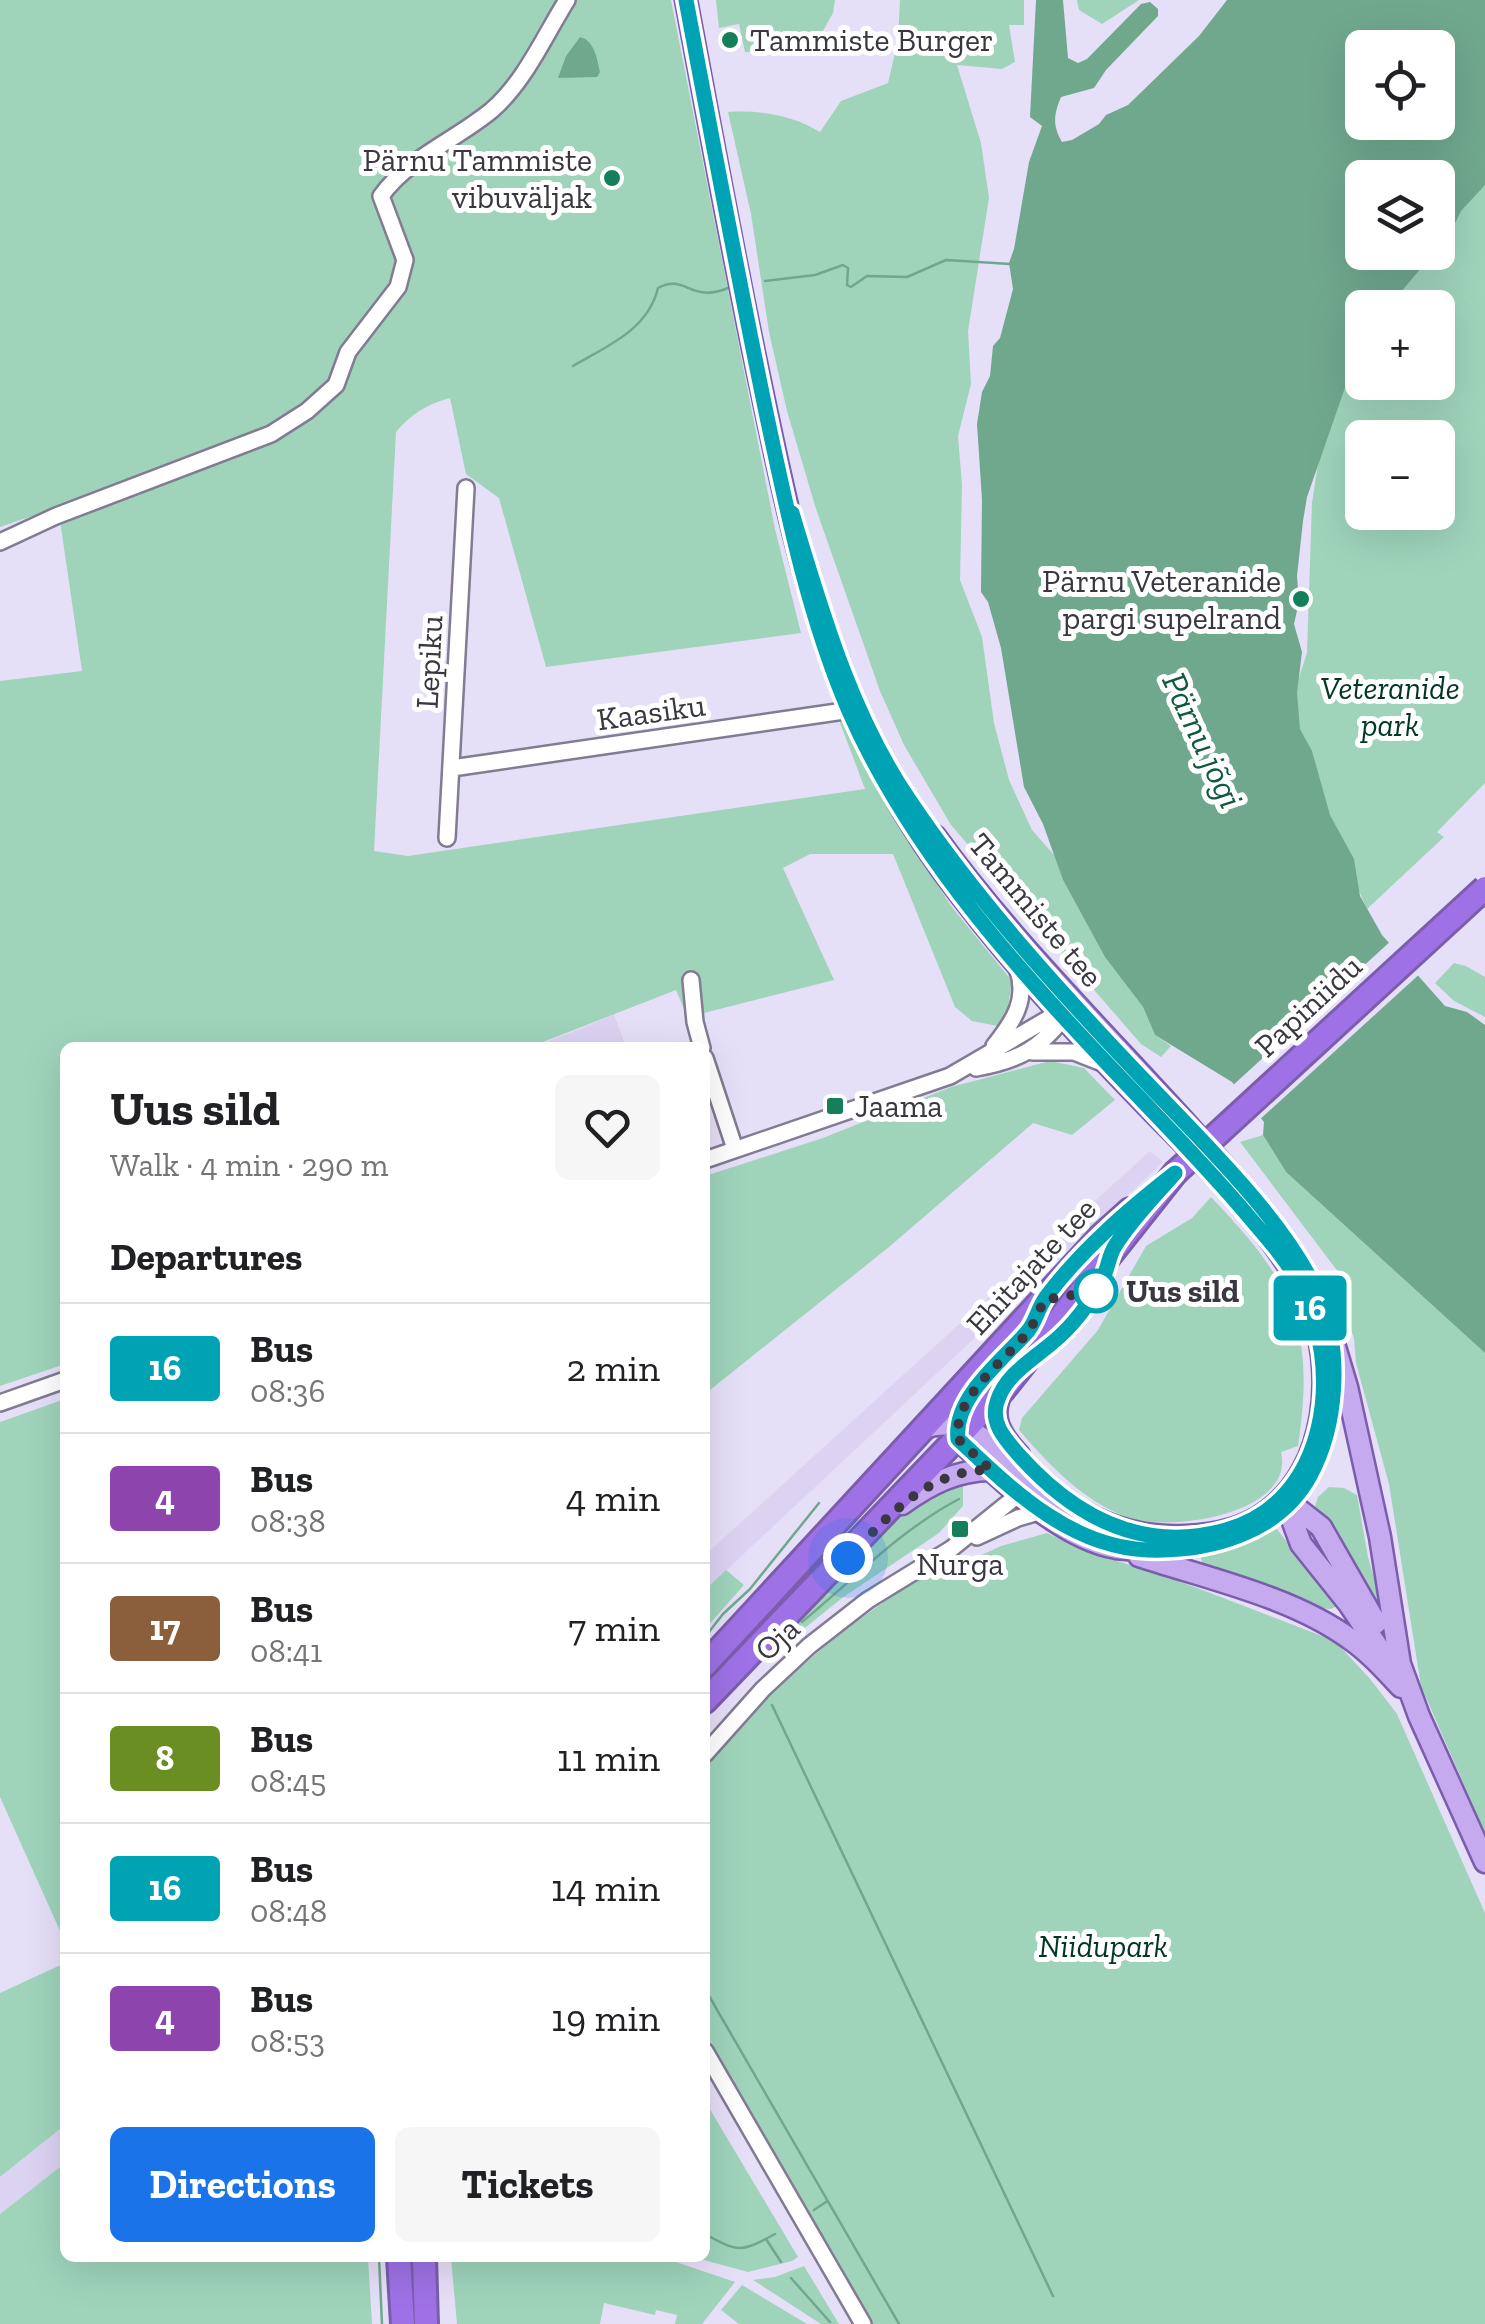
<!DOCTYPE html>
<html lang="en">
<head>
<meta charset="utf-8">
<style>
	body { margin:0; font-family:"Zilla Slab",serif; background:#f6f6f6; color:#202124; height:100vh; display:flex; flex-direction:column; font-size:38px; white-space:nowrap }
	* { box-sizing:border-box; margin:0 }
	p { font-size:32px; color:#757577 }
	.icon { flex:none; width:55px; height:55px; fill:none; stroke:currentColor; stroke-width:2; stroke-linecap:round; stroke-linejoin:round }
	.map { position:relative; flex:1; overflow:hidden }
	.sheet { position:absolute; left:60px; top:1042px; width:650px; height:1220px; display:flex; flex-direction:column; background:#fff; border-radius:15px; box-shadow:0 10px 40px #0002 }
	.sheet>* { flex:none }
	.badge { padding:0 20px; border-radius:8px; font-size:35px; line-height:65px }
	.controls { position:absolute; left:1345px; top:30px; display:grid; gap:20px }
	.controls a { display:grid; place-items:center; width:110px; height:110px; border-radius:15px; background:#fff; box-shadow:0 10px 40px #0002; font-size:50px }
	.you { position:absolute; width:50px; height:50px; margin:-25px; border:8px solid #fff; border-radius:50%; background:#1a73e8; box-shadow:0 0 0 15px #1a73e833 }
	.map>.badge { position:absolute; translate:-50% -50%; box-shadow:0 0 0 5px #fff }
	h2 { padding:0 50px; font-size:38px; line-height:90px }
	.round { display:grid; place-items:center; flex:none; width:105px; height:105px; border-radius:15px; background:#f6f6f6 }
	.summary { display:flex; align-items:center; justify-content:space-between; height:170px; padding:0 50px }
	h1 { font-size:48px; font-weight:700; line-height:75px }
	.cta { display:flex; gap:20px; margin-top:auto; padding:20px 50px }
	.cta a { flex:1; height:115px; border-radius:15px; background:#1a73e8; color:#fff; font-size:40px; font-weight:700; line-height:115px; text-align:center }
	.cta a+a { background:#f6f6f6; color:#202124 }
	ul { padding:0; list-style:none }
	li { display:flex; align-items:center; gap:30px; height:130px; padding:0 50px; border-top:2px solid #e0e0e0 }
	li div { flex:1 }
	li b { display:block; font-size:38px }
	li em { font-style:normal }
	li .badge { min-width:110px; font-weight:700; text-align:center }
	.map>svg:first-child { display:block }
	.built { fill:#dcd3f3 }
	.green { fill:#9fd4bb; fill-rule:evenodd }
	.water { fill:#70a88e; fill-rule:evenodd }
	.pier { fill:#e6dff8 }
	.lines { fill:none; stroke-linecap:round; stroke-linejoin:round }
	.stream { stroke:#70a88e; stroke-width:2.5 }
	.minor-casing { stroke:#827b92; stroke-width:20 }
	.major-casing { stroke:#7b5dac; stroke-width:25 }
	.highway-casing { stroke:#7b5dac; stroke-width:28 }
	.minor { stroke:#fff; stroke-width:15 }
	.major { stroke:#c5aaf0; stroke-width:20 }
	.highway { stroke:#9e72e6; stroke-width:22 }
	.highway-bridge-casing { stroke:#7b5dac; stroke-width:28; stroke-linecap:butt }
	.highway-bridge { stroke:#9e72e6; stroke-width:22 }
	.line-casing { stroke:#fff; stroke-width:22 }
	.line { stroke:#00a3b4; stroke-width:15 }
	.walk { stroke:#3a3741; stroke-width:10; stroke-dasharray:0 18 }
	.poi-dot { fill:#147f5a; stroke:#fff; stroke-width:4 }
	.stop-dot { fill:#fff; stroke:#00a3b4; stroke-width:5 }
	.labels { text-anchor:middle; stroke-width:10; stroke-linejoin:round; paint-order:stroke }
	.poi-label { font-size:32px; fill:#3a3741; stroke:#fff; text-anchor:start }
	.street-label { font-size:32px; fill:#3a3741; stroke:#fff }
	.park-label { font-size:32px; font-style:italic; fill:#033624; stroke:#fff }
	.stop-label { font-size:32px; font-weight:bold; fill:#3a3741; stroke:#fff; text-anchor:start }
	.water-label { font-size:35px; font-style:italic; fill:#10583e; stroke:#fff }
</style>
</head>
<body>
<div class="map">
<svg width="1485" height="2324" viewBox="0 0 1485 2324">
	<rect width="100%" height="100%" fill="#e6dff8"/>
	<path class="built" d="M 614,1014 L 626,1047 L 530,1048 L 581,1029 Z
		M 1150,1151 L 1163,1162 L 705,1590 L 705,1555 Z
		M 65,2125 L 65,2163 L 0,2214 L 0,2177 Z"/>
	<path class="green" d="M 0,0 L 671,0 L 775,529 L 801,633 L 546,667 L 499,498 L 466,474 L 450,398 C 427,404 411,414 396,432 L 374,851 L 408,856 L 865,789 L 839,720 L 846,718 L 886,801 L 951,906 L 1012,981 L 1008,1006 L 998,1026 L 972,1021 L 955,1007 L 893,854 L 810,854 L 783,868 L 834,980 L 700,1014 L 690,1023 L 676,990 L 530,1047 L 65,1048 L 65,1364 L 0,1386 L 0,681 L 82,671 L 58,507 L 0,527 Z
		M 716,0 L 835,0 L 833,13 L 813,49 L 745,52 L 739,24 L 719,28 Z
		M 900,0 L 1024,0 L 1024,25 L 1009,25 L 1015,62 L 1002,69 L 957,65 L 981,143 L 989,198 L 968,331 L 971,384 L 958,436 L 962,485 L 960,580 L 982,637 L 994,723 L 1009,780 L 1032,830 L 1055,856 L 1063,880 L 1105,956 L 1143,1007 L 1155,1035 L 1171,1046 L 1161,1057 L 1141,1044 L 951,825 L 904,745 L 880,691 L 816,509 L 787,411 L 769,332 L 751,214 L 728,112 C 760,110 793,115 820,132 L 841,101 L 888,83 L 898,40 Z
		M 1077,0 L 1139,0 L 1102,24 L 1079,10 Z
		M 1485,179 L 1485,783 L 1437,832 L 1444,837 L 1367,909 L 1340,849 L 1289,708 L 1307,653 L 1312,503 L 1325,417 L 1362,334 L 1362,382 L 1438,382 L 1438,308 L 1382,307 L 1423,253 L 1438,252 L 1438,233 ZM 1362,438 L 1438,438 L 1438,512 L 1362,512 Z
		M 1454,963 L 1466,966 L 1485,977 L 1485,1017 L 1454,1001 L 1435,983 Z
		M 1050,1061 L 1084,1068 L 1115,1100 L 1072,1135 L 1033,1123 L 889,1247 L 705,1394 L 705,1176 L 823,1138 L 951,1087 Z
		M 1263,1135 L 1286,1172 L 1485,1353 L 1485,1833 L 1421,1686 L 1389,1484 L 1356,1363 L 1354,1338 L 1342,1308 L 1342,1277 L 1240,1142 Z
		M 1211,1197 C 1292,1282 1316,1326 1298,1446 L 1281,1452 C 1296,1514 1168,1533 1126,1517 C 1081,1499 1050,1466 1019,1430 L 1022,1418 L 1098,1330 L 1146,1246 L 1192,1218 Z
		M 65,1399 L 65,1942 L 0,1797 L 0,1422 Z
		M 963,1479 L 963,1506 L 939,1533 L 842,1598 L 790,1640 L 783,1634 L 910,1507 Z
		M 1329,1487 L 1344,1488 L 1357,1495 L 1368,1557 L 1392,1642 L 1335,1530 L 1315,1506 L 1318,1497 Z
		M 1277,1529 C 1297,1556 1319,1579 1338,1606 L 1330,1609 L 1319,1608 L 1298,1597 L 1204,1568 L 1200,1555 L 1221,1552 Z
		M 1047,1533 L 1085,1551 L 1166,1576 L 1335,1641 L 1371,1680 L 1397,1714 L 1485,1913 L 1485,2324 L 873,2324 L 705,2032 L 705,1764 C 772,1686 842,1627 929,1572 L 936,1576 L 1001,1546 Z
		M 726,1570 L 744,1585 L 705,1629 L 705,1590 Z
		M 65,1963 L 65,2125 L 0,2177 L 0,1993 Z
		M 705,2101 L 798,2257 L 792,2261 L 748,2272 L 696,2258 L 705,2258 Z
		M 65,2163 L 65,2258 L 368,2258 L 372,2324 L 0,2324 L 0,2214 Z
		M 451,2258 L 664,2258 L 735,2282 L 702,2324 L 675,2324 L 677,2315 L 656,2310 L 655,2315 L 604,2303 L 600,2324 L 457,2324 Z
		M 804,2266 L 839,2324 L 821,2324 L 753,2280 L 775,2277 Z
		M 742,2285 L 807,2324 L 739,2324 L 721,2310 Z"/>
	<path class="water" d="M 1036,0 L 1063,0 L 1068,58 L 1078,63 L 1087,59 L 1141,4 L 1150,2 L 1158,9 L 1158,16 L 1106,70 L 1094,88 L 1061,97 C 1054,114 1052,125 1062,142 L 1072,140 L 1099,124 L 1106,115 L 1128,105 L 1199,36 L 1227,0 L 1485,0 L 1485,185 L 1461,211 L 1445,244 L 1438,248 L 1438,178 L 1362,178 L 1362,252 L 1434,253 L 1388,307 L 1362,308 C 1362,335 1365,357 1348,379 L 1307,497 L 1303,521 L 1297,576 L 1299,602 L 1294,624 L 1302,652 L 1297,693 L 1300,729 L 1312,751 L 1330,815 L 1354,859 L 1360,896 L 1382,935 L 1445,1006 L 1467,1012 L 1485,1025 L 1485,1353 L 1286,1172 L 1263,1135 L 1264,1122 L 1232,1082 L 1155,1035 L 1143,1007 L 1105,957 L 1063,880 L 1043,824 L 1024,787 L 1001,648 L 988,602 L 981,592 L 982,500 L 977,424 L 982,392 L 990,376 L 993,346 L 1000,338 L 1013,289 L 1009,263 L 1014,249 L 1029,162 L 1042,126 L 1030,117 ZM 1362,48 L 1438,48 L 1438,122 L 1362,122 Z
		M 580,37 C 595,41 597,59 600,72 L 597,77 L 558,78 L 566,56 Z"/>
	<path class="pier" d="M 1393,939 L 1423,971 L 1257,1122 L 1230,1088 Z"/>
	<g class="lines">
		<path class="stream" d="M 765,281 L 815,275 L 843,265 L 848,268 L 847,285 L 851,287 L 867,276 L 907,277 L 946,260 L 1010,264
			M 573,366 C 607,346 648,330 658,288 C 686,273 690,304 728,288
			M 802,1622 C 853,1580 900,1530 959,1499
			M 705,1637 L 723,1614 L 750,1589 L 819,1503
			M 772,1705 L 1053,2296
			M 705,1989 L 899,2324
			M 814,2210 L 826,2202
			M 705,2234 C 739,2253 742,2252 775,2234
			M 766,2239 L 781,2262
			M 379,2258 L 382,2324
			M 791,2278 L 830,2322"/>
		<defs>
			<path id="minor" d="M 0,542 L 56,516 L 271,434 L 307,411 L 336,385 L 348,352 L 398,287 L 405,260 L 381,196 C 408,158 456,140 492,110 C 525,81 544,37 567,0
				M 452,768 L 858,709
				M 447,838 L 466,488
				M 691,980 L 695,1022 L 702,1048
				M 994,1046 C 1013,1022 1029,999 1017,968
				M 1032,1052 L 1074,1052 L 1102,1063
				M 705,1058 L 735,1149
				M 976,1068 C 1021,1060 1041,1048 1068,1012
				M 705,1160 L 950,1076 L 1068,1007
				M 0,1403 L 65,1380
				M 977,1537 L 1018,1518 L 1042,1511
				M 705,1754 L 763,1689 L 809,1646 L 868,1600 L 951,1549 L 1019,1494 L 1035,1492 L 1053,1499
				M 705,2051 L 863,2324"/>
			<path id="major" d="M 686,0 C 710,127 733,255 760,382 C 798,564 831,715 942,870 C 1005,957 1081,1038 1156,1115 C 1205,1165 1280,1237 1308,1302 C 1336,1368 1329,1468 1265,1513 C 1243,1529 1213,1535 1186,1536 C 1151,1538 1115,1530 1085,1513 C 1066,1504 1049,1491 1032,1479 C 1000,1455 968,1412 924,1428
				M 935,836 C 1034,973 1162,1086 1267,1218
				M 1324,1310 L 1347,1387 L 1380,1537 L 1400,1664 L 1419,1716 L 1485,1862
				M 1007,1354 C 986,1377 954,1406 958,1439 C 999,1478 1059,1538 1116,1548 C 1139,1551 1164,1550 1186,1548
				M 1003,1390 C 988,1416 1000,1435 1019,1455
				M 1284,1498 L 1301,1544 L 1349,1604 L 1388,1662
				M 1284,1498 L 1321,1527 L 1376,1623
				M 902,1504 C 930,1484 957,1470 991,1470
				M 1139,1556 C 1206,1578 1293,1597 1350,1639 C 1369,1652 1385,1670 1401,1687"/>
			<path id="highway" d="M 705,1665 L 1101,1236 L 1130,1210
				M 705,1701 L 1003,1390 L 1175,1173
				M 399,2258 L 403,2324
				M 424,2258 L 426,2324"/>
		</defs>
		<use href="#minor" class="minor-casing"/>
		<use href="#major" class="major-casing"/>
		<use href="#highway" class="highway-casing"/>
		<use href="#minor" class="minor"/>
		<use href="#major" class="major"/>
		<use href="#highway" class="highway"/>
		<defs>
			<path id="highway-bridge" d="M 1175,1173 L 1485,888"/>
		</defs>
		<use href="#highway-bridge" class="highway-bridge-casing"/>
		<use href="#highway-bridge" class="highway-bridge"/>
	</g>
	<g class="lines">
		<defs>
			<path id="line" d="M 686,0 C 712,139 738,278 767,417 C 788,516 809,618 849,711 C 914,859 1028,981 1138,1096 C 1176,1136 1214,1175 1250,1218 C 1267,1238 1286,1259 1299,1283 C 1345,1367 1329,1502 1226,1530 C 1141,1554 1073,1516 1018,1454 C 1005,1439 990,1423 997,1402 C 1005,1375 1032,1360 1052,1343 C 1072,1327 1092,1301 1103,1278 C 1108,1268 1109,1255 1115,1246 C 1131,1220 1155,1196 1175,1173 C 1128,1210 1082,1249 1046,1297 C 1038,1308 1036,1321 1028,1331 C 1003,1360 953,1397 958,1439 C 1012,1490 1070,1547 1148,1550 C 1210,1552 1279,1533 1310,1476 C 1337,1426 1342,1354 1321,1301 C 1290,1225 1203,1142 1146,1082 C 1062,994 978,902 910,801 C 851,715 822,612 792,513"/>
		</defs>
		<use href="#line" class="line-casing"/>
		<use href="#line" class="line"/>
		<path class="walk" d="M 848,1558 C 888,1516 929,1469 991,1470 L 958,1439 C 953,1394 1007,1361 1030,1329 C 1036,1320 1040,1309 1044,1300 L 1096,1291"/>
	</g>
	<g class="poi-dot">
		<circle cx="730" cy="40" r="10"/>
		<circle cx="612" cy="178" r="10"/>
		<circle cx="1301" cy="599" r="10"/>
		<rect x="825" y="1096" width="20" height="20" rx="5"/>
		<rect x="950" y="1519" width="20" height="20" rx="5"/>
	</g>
	<circle class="stop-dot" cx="1096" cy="1291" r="20"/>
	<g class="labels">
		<g class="poi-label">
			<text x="750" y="51">Tammiste Burger</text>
			<text x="592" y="171" text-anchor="end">Pärnu Tammiste<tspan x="592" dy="37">vibuväljak</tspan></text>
			<text x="1281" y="592" text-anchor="end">Pärnu Veteranide<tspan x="1281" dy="37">pargi supelrand</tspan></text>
			<text x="855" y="1117">Jaama</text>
			<text x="960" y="1575" text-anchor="middle">Nurga</text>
		</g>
		<g class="street-label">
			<text transform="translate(429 662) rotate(-87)" y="11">Lepiku</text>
			<text transform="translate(651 712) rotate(-8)" y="11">Kaasiku</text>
			<text transform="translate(1036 910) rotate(50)" y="11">Tammiste tee</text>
			<text transform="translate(1308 1006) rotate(-43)" y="11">Papiniidu</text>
			<text transform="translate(1031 1266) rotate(-47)" y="11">Ehitajate tee</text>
			<text transform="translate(777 1639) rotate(-42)" y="11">Oja</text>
		</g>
		<g class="park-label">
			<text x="1390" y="699">Veteranide<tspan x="1390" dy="37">park</tspan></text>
			<text x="1103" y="1957">Niidupark</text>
		</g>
		<g class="stop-label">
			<text x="1126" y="1302">Uus sild</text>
		</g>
		<g class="water-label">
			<text transform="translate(1203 740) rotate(65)" y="12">Pärnu jõgi</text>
		</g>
	</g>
</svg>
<div class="controls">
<a><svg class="icon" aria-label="locate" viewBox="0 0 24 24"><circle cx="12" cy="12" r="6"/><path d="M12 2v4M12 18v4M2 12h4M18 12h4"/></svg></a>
<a><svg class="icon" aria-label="layers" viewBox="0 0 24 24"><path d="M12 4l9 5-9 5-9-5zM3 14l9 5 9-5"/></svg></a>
<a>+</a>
<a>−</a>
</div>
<div class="you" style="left:848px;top:1558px"></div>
<b class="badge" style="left:1310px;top:1308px;background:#00a3b4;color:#fff">16</b>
<section class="sheet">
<div class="summary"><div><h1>Uus sild</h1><p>Walk · 4 min · 290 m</p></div><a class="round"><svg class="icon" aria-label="heart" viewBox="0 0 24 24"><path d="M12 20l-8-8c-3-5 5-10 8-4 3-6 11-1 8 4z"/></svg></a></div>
<h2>Departures</h2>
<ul>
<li><span class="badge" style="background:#00a3b4;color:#fff">16</span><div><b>Bus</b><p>08:36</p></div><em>2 min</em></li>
<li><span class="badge" style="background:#8e44ad;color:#fff">4</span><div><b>Bus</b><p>08:38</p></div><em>4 min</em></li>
<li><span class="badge" style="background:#8b5e3c;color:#fff">17</span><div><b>Bus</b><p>08:41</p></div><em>7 min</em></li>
<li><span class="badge" style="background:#6b8e23;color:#fff">8</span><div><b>Bus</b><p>08:45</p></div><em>11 min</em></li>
<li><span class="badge" style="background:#00a3b4;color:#fff">16</span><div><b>Bus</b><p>08:48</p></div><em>14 min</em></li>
<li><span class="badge" style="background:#8e44ad;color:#fff">4</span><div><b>Bus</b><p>08:53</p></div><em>19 min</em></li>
</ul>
<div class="cta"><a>Directions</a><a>Tickets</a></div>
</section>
</div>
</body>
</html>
